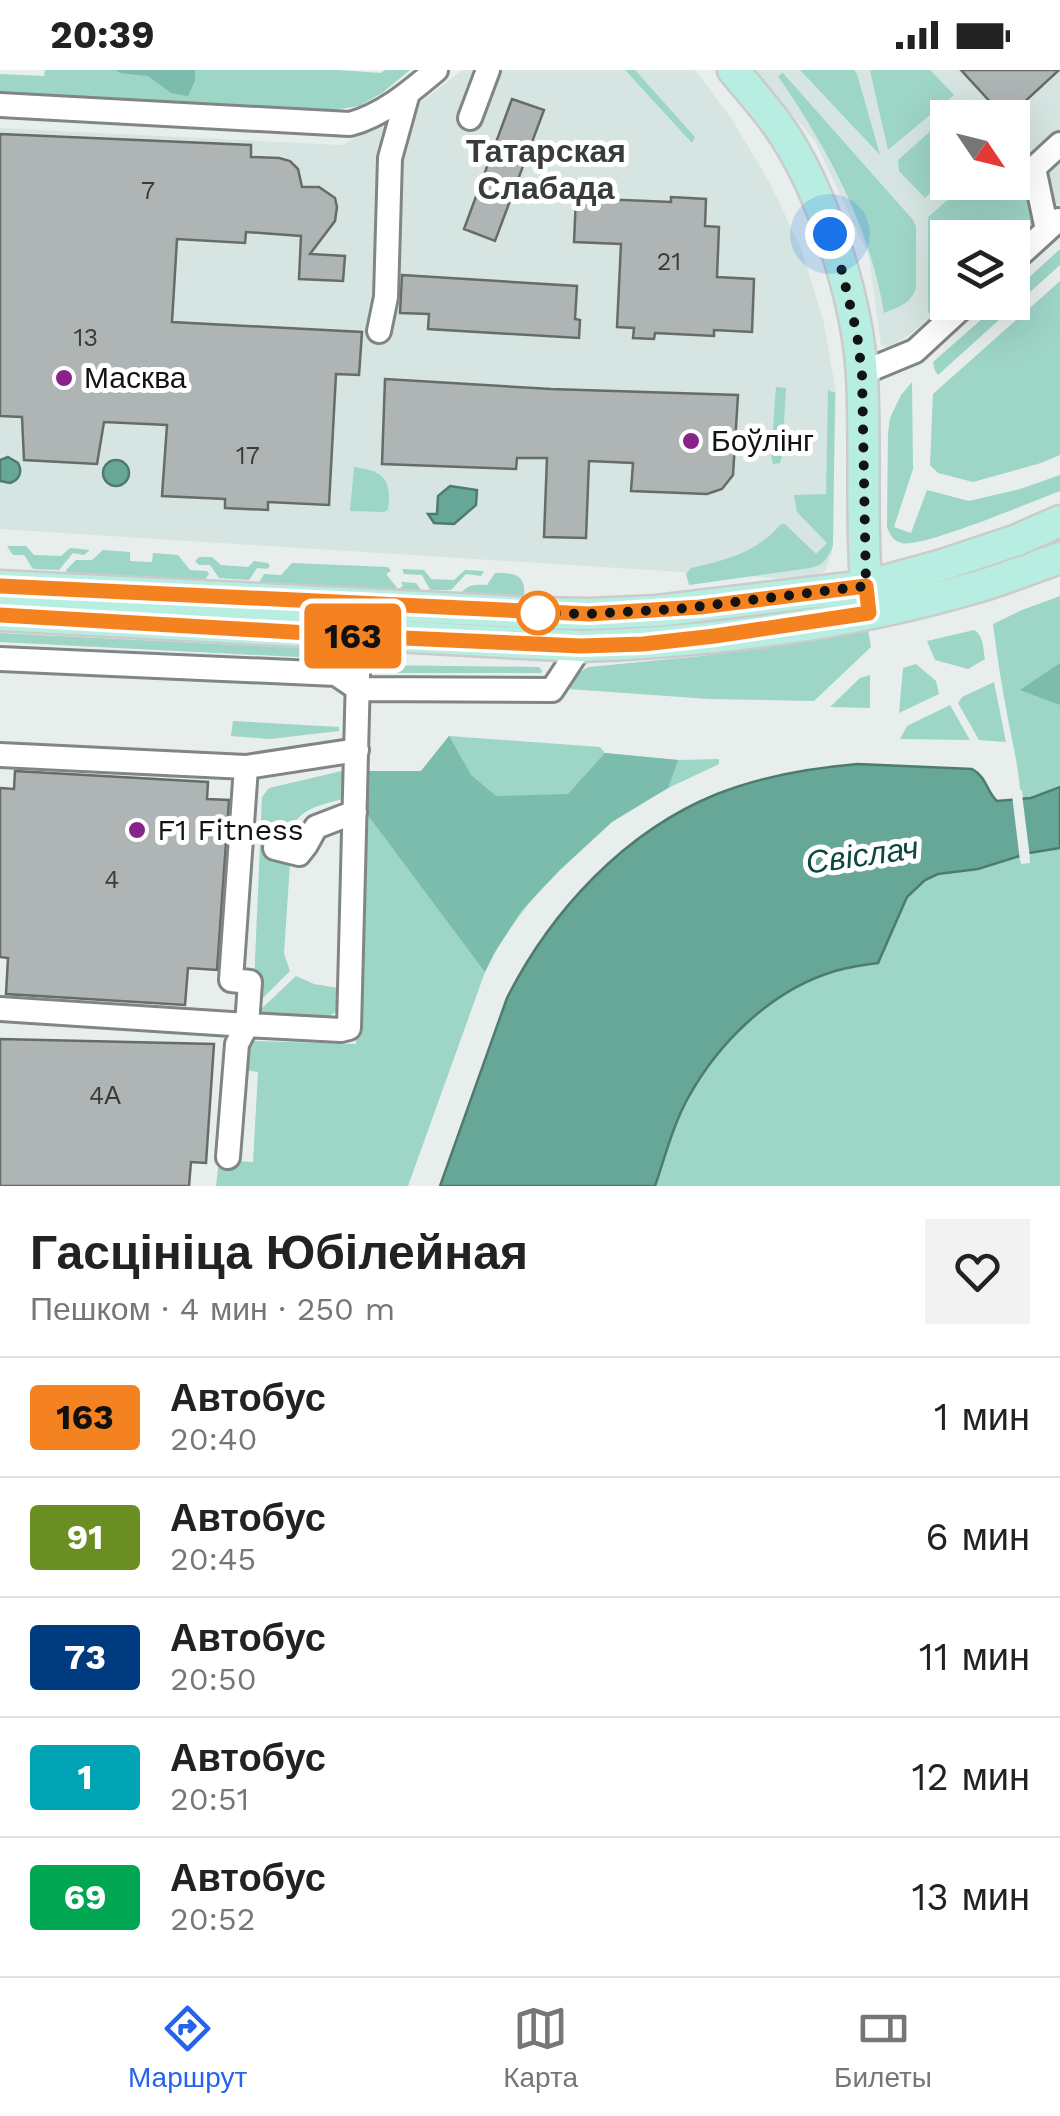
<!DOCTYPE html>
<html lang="ru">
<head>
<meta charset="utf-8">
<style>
	body { margin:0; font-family:"Work Sans",sans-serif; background:#f2f2f2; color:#222; height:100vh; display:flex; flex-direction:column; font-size:38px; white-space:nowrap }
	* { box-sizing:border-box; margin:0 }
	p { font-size:32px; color:#767676 }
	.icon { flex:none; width:55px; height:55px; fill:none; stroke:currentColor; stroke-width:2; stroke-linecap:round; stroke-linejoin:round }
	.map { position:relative; height:1116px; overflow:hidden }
	.side { display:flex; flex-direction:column; background:#fff; flex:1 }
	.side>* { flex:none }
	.badge { padding:0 20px; border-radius:8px; font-size:35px; line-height:65px }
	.needle { width:65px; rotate:125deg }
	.buttons { position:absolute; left:930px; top:30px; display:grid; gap:20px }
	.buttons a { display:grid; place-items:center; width:100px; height:100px; border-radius:0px; background:#fff; box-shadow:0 10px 40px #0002; font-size:50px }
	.you { position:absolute; width:50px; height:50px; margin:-25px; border:8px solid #fff; border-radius:50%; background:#1a73e8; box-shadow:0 0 0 15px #1a73e833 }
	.map>.badge { position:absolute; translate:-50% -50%; box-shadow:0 0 0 5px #fff }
	.round { display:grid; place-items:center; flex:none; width:105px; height:105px; border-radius:0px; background:#f2f2f2 }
	.summary { display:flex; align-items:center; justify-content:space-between; height:170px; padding:0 30px }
	h1 { font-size:48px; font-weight:700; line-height:75px }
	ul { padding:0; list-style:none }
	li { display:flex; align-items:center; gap:30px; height:120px; padding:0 30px; border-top:2px solid #e0e0e0 }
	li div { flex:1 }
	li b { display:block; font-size:38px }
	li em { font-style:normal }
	li .badge { min-width:110px; font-weight:700; text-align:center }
	.status { display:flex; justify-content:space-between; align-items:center; height:70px; padding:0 50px; background:#fff; direction:ltr }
	.status svg { height:28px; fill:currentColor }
	.tabs { display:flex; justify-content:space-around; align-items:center; height:140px; border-top:2px solid #e0e0e0; background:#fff; font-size:28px; color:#767676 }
	.tabs a { display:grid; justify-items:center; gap:5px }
	.tabs .on { color:#2563eb }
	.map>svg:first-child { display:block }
	.built { fill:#d6e5e1; fill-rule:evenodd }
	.green { fill:#9dd5c7 }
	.forest { fill:#7cbcac }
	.water { fill:#67a797; stroke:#4e7b6f; stroke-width:2.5 }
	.pier { fill:#e8eeec }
	.building { fill:#afb5b4; stroke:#666c6a; stroke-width:2.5 }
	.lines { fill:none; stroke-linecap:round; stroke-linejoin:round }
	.minor-casing { stroke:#808684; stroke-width:28 }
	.major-casing { stroke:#cbcbcb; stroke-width:35 }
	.minor { stroke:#fff; stroke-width:22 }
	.major { stroke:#b8eee1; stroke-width:30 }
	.line-casing { stroke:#fff; stroke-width:22 }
	.line { stroke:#f58220; stroke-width:15 }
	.walk { stroke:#121413; stroke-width:10; stroke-dasharray:0 18 }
	.poi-dot { fill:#89238a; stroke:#fff; stroke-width:4 }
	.stop-dot { fill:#fff; stroke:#f58220; stroke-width:5 }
	.labels { text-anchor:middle; stroke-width:10; stroke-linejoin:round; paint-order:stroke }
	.number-label { font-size:25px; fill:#393c3b }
	.poi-label { font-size:30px; fill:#121413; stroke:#fff; text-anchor:start }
	.neighbourhood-label { font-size:32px; font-weight:bold; fill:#383d3c; stroke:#fff }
	.water-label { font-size:32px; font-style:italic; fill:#0e473c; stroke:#fff }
</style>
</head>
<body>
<div class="status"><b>20:39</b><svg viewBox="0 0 49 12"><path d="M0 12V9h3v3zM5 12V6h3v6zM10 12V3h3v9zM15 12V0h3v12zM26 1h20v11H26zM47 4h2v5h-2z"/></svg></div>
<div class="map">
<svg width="1060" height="1116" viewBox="0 0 1060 1116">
	<rect width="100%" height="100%" fill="#e8eeec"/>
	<path class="built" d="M 463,0 L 695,0 L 731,48 L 770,113 L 802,181 L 824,253 L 836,323 L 832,483 L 825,501 L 807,510 L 0,459 L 0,58 L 342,75 L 425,29 Z
		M 754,0 L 1060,0 L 1060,133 L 1013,175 L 1012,168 L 948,168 L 947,232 L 913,262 L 888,278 L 881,275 L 869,186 L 815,71 ZM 948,48 L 1012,48 L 1012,112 L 948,112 Z"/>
	<path class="green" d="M 45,0 L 338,0 L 381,3 L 385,0 L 410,0 L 382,23 L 359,36 L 334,40 L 0,23 L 0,4 L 44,6 Z
		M 625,0 L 635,0 L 695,67 L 692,73 Z
		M 800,0 L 854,0 L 857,4 L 880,85 Z
		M 872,0 L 930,0 L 954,25 L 888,80 L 870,1 Z
		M 783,3 L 913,150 L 916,156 L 916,218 C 911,234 898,237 884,243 C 870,157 827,77 778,6 Z
		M 961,34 L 973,47 L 948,48 L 947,107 L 925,128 L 899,101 L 898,90 Z
		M 1013,89 C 1029,109 1030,130 1031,156 L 1013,172 L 1012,168 L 948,168 L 947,229 L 930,244 L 928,242 L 928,147 L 967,113 L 1012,112 Z
		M 1060,179 L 1060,195 L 938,305 L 935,301 L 933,292 L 1000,233 L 1012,232 L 1013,222 Z
		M 1060,211 L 1060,385 L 1041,393 L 973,412 L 938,403 L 930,395 L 933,324 Z
		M 912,312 L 913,399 L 894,457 L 911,463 L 927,420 L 969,431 L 1020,419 L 1060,405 L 1060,421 C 1036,430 920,479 902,473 C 893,471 890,465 887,457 L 888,363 L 890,348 L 901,325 Z
		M 776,317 L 786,318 L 782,386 L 780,393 L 773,394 L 771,386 Z
		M 828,320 L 835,323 L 833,476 C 827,489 824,495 810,498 L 689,515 L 686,504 L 691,498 C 727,490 756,483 781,454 L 785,454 L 816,484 L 827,473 L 797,442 L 794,425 L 826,424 Z
		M 354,397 C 384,401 392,409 388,440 L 384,442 L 350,441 Z
		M 7,476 L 26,476 L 34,485 L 61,486 L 70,478 L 90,480 L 84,485 L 73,483 L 59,500 L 33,499 L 24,485 L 13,485 Z
		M 103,480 L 130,482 L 130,491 L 152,492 L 153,483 L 178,485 L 190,500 L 207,501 L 209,504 L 204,511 L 69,504 L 66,500 L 76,490 L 92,490 Z
		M 199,487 L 212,487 L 221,495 L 248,497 L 254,491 L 268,493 L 270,496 L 267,499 L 257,498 L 249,510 L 219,508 L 210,495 L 199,495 L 195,491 Z
		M 292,493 L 388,497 L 391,501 L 386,504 L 398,519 L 403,516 L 401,512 L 416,513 L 423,523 L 258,514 L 264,504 L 281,505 Z
		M 402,499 L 424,500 L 431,509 L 454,510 L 465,500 L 484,501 L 481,506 L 466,504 L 451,520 L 430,520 L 422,505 L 404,504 Z
		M 495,503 C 512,503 526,503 524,524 L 519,529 L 460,526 C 464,515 475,514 487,515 Z
		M 1060,526 L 1060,717 L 1031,728 L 1023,729 L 1022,720 L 1020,720 C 1018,694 1013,675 1008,649 C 1002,618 997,586 993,554 L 1022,540 Z
		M 868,560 L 871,577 L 814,631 L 709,629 L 569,619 L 577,604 L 588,597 L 702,586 Z
		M 974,560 C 984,566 983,579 985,589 L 968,599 L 935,590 L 927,571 Z
		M 0,563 L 338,580 L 341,586 L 337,589 L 0,572 Z
		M 916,594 L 936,611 L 939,624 L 899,643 L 903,598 Z
		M 374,595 L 539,597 L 542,601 L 541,603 L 375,603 L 371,598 Z
		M 870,605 L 870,638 L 830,637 L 860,608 Z
		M 994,612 L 1006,672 L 979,670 L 958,633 L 962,627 Z
		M 950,635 L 970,670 L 900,669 L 907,656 Z
		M 233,651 L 339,657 L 339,661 L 270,669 L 231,666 Z
		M 449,666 L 600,677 L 605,683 L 678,690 L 719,689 L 719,694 C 684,711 641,729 610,753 C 560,794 513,844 485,902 L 408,1116 L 216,1116 L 218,1098 L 231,1091 L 253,1092 L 258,1002 L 244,1000 L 244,980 L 253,971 L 356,974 L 369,701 L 421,701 Z
		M 346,700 L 342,729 C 314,737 296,739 287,770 L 275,778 L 274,791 L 290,793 L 284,884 L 290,901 L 253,938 L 262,727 L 269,718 Z
		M 1060,778 L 1060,1116 L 655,1116 C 665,1087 673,1055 688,1028 C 718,973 771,921 832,902 C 847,897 863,895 878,893 L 899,841 L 915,816 L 938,804 L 978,799 L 1020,786 L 1021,794 L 1030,793 L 1029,783 Z
		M 296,906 L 314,914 L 338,918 L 341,924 L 338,941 L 327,947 L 262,945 L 259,941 Z"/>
	<path class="forest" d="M 116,0 L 195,0 L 195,11 L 188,26 L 171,23 L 148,6 L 120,3 Z
		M 1060,593 L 1060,635 L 1020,620 Z
		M 449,666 L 471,705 L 496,726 L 568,724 L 605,683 L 678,690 L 668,718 L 612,752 L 560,800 L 522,840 L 494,883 L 485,902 L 367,744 L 369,701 L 421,701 Z"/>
	<path class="water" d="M 8,387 L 18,393 C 23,402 19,410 10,413 L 0,411 L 0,390 Z
		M103 403a13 13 0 1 1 26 0a13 13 0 1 1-26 0Z
		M 450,416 L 477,420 L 476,435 L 454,454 L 434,453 L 428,444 L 437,444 L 438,426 Z
		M 858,694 L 972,699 C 987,707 986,721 997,731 L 1031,728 L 1060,717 L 1060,778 L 1029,783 L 978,799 L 938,804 L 925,810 L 907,827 L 878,893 C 863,895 847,897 832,902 C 771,921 718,973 688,1028 C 673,1055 665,1087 655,1116 L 440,1116 L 507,928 C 551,841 625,761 717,724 C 762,706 810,698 858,694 Z"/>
	<path class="pier" d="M 1022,724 L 1030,788 L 1020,791 L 1012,725 Z"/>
	<path class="building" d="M 961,0 L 1059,0 L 1007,48 L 1005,48 Z
		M 512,29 L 544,40 L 495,171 L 464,159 Z
		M 0,64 L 251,75 L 251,87 L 279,88 L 290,91 L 298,99 L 302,117 L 319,117 L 335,128 L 337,137 L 335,151 L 310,184 L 345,186 L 343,211 L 299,209 L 301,166 L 246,162 L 245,173 L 177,169 L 172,252 L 362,262 L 359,305 L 336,304 L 329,435 L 268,432 L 268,440 L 225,438 L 225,429 L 162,426 L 167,355 L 104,352 L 97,394 L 24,390 L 22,347 L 0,346 Z
		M 671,127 L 706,129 L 705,156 L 719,157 L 717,207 L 754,209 L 752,262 L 714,260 L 714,266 L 655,263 L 654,269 L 633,268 L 634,258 L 617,257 L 621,174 L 574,172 L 576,128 L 671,132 Z
		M 402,205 L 577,216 L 575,249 L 580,250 L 579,268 L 428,259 L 429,244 L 400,243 Z
		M 385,309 L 551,319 L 738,325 L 733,405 L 722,419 L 707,424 L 631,421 L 633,393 L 589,391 L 586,468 L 544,467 L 547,388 L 517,388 L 516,399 L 382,394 Z
		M 15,701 L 208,712 L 207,729 L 229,730 L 217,900 L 188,898 L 185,935 L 6,924 L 8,888 L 0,887 L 0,718 L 14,719 Z
		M 0,969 L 214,974 L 206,1093 L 191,1092 L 189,1116 L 0,1116 Z"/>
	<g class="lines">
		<defs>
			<path id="minor" d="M 0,35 L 350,54 C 383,45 410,22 436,0
				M 470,48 L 488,0
				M 1047,160 L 1034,98 L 1060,74
				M 1012,192 L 1058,150
				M 379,261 L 386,227 L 390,88 L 408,23
				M 862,303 L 915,281 L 968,232
				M 0,589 L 336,604 L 358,619 L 552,620 L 581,576
				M 0,685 L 246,697 L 357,680
				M 275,778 L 299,784 L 306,775 L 316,757 L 355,742
				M 0,939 L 247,955 L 250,912 L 231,910 L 246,697
				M 228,1087 L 237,974 L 247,955 L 341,960 L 349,958 L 359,566"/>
			<path id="major" d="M 733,0 C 748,18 763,35 777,54 C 822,117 857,227 862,305 C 866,381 860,459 868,535
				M 0,516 L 538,543 L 589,544 L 657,541 L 866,516 L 942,495 L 1017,470 L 1060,451
				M 0,545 L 581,576 C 707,572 852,554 973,518 C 1003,510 1031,498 1060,488"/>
		</defs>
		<use href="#minor" class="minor-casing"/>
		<use href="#major" class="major-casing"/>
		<use href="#minor" class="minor"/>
		<use href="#major" class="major"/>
	</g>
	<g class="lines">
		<defs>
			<path id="line" d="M 0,516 L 589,544 L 700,537 L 866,516 L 869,543 L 715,566 L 643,574 L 581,576 L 359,566 L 0,545"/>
		</defs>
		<use href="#line" class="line-casing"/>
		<use href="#line" class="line"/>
		<path class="walk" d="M 538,543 L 589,544 L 678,539 L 866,516 L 862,304 L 857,264 L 839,189 L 830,164"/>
	</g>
	<g class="poi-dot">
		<circle cx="64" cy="308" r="10"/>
		<circle cx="691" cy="371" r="10"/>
		<circle cx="137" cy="760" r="10"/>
	</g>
	<circle class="stop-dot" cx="538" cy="543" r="20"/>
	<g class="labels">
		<g class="number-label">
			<text x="148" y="129">7</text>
			<text x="669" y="200">21</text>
			<text x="86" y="276">13</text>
			<text x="248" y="394">17</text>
			<text x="112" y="818">4</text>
			<text x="105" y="1034">4А</text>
		</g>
		<g class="poi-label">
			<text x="84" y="318">Масква</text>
			<text x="711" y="381">Боўлінг</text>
			<text x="157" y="770">F1 Fitness</text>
		</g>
		<g class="neighbourhood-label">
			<text x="546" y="92">Татарская<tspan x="546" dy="37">Слабада</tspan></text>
		</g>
		<g class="water-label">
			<text transform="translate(862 785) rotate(-8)" y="11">Свіслач</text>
		</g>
	</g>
</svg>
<div class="buttons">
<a><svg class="needle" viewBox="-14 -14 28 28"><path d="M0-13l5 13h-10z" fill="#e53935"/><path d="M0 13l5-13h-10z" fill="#767676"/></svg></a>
<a><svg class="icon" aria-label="layers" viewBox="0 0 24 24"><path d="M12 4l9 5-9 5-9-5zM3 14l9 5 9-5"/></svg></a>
</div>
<div class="you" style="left:830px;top:164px"></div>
<b class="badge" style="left:353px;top:566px;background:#f58220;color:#111">163</b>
</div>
<section class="side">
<div class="summary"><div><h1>Гасцініца Юбілейная</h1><p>Пешком · 4 мин · 250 m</p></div><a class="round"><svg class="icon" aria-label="heart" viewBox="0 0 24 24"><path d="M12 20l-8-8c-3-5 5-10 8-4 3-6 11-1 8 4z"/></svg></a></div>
<ul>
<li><span class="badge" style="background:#f58220;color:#111">163</span><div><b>Автобус</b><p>20:40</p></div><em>1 мин</em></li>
<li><span class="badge" style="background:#6b8e23;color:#fff">91</span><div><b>Автобус</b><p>20:45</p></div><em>6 мин</em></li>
<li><span class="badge" style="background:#003b80;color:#fff">73</span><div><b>Автобус</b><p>20:50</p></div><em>11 мин</em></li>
<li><span class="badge" style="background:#00a3b4;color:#fff">1</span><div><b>Автобус</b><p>20:51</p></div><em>12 мин</em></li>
<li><span class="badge" style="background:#00a651;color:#fff">69</span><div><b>Автобус</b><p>20:52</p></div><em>13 мин</em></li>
</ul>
</section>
<nav class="tabs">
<a class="on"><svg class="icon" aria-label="directions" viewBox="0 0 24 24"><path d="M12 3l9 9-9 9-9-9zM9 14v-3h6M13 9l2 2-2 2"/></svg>Маршрут</a>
<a><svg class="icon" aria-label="map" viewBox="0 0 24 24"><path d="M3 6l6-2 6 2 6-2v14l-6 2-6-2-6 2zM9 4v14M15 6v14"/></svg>Карта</a>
<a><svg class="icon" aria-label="tickets" viewBox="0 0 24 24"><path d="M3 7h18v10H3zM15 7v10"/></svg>Билеты</a>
</nav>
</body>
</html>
